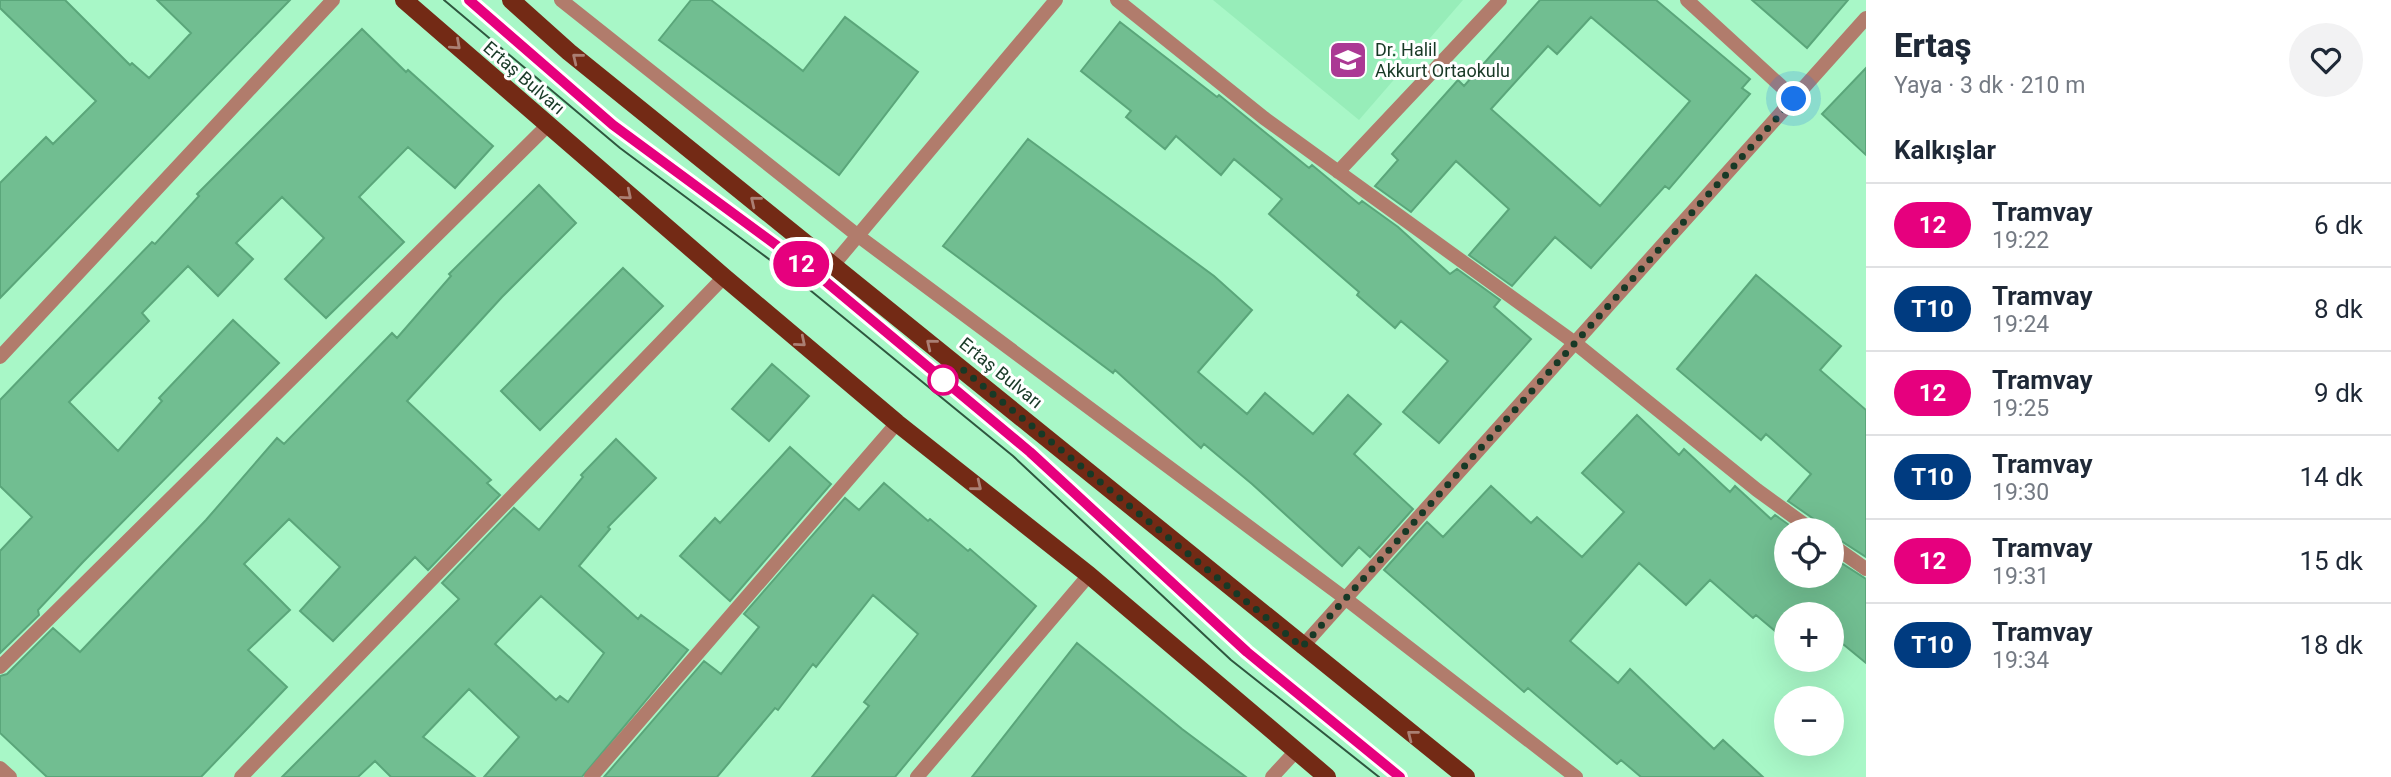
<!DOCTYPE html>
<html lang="tr">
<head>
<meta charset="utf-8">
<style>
	body { margin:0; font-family:Roboto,sans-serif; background:#f2f2f3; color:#1f2937; height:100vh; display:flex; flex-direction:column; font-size:26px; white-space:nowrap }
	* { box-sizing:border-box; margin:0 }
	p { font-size:23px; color:#747a83 }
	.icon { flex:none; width:38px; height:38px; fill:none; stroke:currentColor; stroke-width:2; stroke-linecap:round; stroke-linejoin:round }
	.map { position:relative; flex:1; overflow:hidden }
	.drawer { display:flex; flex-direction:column; background:#fff; width:525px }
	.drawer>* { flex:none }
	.badge { padding:0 14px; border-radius:23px; font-size:24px; line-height:46px }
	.controls { position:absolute; left:1774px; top:518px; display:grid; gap:14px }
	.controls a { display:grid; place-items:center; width:70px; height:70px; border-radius:50%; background:#fff; box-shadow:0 7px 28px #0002; font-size:35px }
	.you { position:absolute; width:35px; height:35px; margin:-18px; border:5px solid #fff; border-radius:50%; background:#1a73e8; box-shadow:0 0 0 10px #1a73e833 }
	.map>.badge { position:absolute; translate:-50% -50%; box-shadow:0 0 0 4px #fff }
	h2 { padding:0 28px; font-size:26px; line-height:63px }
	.round { display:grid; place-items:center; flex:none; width:74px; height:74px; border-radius:37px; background:#f2f2f3 }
	.headline { display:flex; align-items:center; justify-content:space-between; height:119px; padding:0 28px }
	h1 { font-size:33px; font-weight:800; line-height:52px }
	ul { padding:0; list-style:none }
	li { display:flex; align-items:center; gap:21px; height:84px; padding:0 28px; border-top:2px solid #e0e1e3 }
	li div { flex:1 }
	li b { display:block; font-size:26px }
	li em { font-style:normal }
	li .badge { min-width:77px; font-weight:700; text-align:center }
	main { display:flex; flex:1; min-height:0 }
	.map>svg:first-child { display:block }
	.built { fill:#97edb9 }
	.building { fill:#71be91; stroke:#5aa67a; stroke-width:2; fill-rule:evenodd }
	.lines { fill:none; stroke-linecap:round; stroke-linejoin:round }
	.street { stroke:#b17c6c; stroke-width:14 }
	.primary { stroke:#732a15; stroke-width:18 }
	.tram { stroke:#2e573f; stroke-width:2 }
	.oneway { stroke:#ab7f73 }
	.line-casing { stroke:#fff; stroke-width:16 }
	.line { stroke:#e6007e; stroke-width:10 }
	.walk { stroke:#183926; stroke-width:7; stroke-dasharray:0 12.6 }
	.stop-dot { fill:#fff; stroke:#e6007e; stroke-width:3.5 }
	.labels { text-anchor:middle; stroke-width:6; stroke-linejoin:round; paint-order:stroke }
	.poi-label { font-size:18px; fill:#183926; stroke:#fff; text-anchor:start }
	.street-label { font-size:18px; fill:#183926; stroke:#fff }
</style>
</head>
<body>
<main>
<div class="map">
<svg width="1866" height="777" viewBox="0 0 1866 777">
	<rect width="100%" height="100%" fill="#a8f7c7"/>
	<path class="built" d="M 1213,0 L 1463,0 L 1359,120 Z"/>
	<path class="building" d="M 0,0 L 65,0 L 130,65 L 132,63 L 149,78 L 191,33 L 157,0 L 290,0 L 0,298 L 0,183 L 46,137 L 53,144 L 96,101 L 0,8 Z
		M 691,0 L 711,0 L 803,71 L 845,17 L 918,72 L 839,175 L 659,40 Z
		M 1540,0 L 1656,0 L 1750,79 L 1742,88 L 1750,94 L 1669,189 L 1665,186 L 1591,268 L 1555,237 L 1512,286 L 1469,255 L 1509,209 L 1456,161 L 1411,212 L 1375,186 L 1398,160 L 1392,154 L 1458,80 L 1464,86 ZM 1591,17 L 1690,101 L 1600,206 L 1491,109 L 1548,46 L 1557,54 Z
		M 1752,0 L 1848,0 L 1807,48 Z
		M 1120,22 L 1217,97 L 1219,95 L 1309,168 L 1312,165 L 1359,204 L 1362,201 L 1398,227 L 1450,274 L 1457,269 L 1500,300 L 1494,307 L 1531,339 L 1439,443 L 1403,412 L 1448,361 L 1401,321 L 1395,328 L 1357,295 L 1359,292 L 1269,214 L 1282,199 L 1234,159 L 1221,175 L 1176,136 L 1165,149 L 1126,117 L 1131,111 L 1081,71 Z
		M 362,29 L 406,72 L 408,70 L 493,146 L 455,188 L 408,147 L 359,197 L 404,242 L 326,318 L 285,279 L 324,238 L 282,197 L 236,243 L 253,259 L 218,296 L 188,266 L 142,313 L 149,321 L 69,402 L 118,451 L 162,401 L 159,398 L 233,320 L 279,363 L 83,562 L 38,610 L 39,615 L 0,653 L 0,551 L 32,517 L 0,486 L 0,400 L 152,242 L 155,244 L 199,196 L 197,194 Z
		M 1866,68 L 1866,155 L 1822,114 Z
		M 1028,139 L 1214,276 L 1252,310 L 1198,372 L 1247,414 L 1265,393 L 1313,434 L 1348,395 L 1381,424 L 1354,454 L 1413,509 L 1370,557 L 1359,547 L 1342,566 L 1252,484 L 1204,444 L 1201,448 L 1115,370 L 1113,373 L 943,246 Z
		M 539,185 L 576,223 L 502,297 L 407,401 L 491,480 L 487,483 L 500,495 L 428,570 L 415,557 L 333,641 L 300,611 L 340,567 L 289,519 L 244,564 L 290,610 L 248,650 L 287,687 L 201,777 L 47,777 L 0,733 L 0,676 L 7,674 L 53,628 L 80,652 L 206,520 L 277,438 L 284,444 L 392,333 L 397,338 L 451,276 L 449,274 Z
		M 623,268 L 663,306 L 540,430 L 501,391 Z
		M 1756,275 L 1841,346 L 1820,370 L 1866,410 L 1866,557 L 1832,535 L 1832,530 L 1822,530 L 1818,522 L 1788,501 L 1811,474 L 1766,434 L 1761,440 L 1677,369 Z
		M 772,364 L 809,396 L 769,441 L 732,409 Z
		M 1637,415 L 1679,455 L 1684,449 L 1730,492 L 1735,486 L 1771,519 L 1775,515 L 1796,530 L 1787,530 L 1787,576 L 1832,576 L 1832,557 L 1866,579 L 1866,663 L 1832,635 L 1832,614 L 1787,614 L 1787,641 L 1756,615 L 1753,618 L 1710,580 L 1686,605 L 1639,563 L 1570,641 L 1618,683 L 1630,669 L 1714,749 L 1723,740 L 1763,777 L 1641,777 L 1621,760 L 1617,764 L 1528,688 L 1524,692 L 1384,570 L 1427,522 L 1443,537 L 1491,486 L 1531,523 L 1537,517 L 1582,557 L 1624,512 L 1582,473 Z
		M 616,439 L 656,478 L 608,527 L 610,529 L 579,566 L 638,619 L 641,615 L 688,650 L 582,777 L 484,777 L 519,737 L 469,689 L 423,737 L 475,777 L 391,777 L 375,761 L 358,777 L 282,777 L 459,599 L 442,583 L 514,508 L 539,530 L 583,477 L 581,475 ZM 541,596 L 604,653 L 568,702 L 560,696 L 556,700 L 495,644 Z
		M 790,447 L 831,484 L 730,601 L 680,556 L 715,518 L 720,523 Z
		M 884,483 L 928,521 L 930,519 L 968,551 L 970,549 L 1036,606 L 895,777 L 812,777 L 869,706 L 864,702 L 918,634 L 873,595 L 816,667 L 813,664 L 778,710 L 775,708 L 717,777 L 604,777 L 704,661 L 721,674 L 759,627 L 744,614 L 845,498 L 859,510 Z
		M 1077,643 L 1182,729 L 1246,777 L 972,777 Z"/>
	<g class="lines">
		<path class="street" d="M 561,0 L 857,235 L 1346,599 L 1576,777
			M 1117,0 L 1264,118 L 1575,343 L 1757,490 L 1812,530
			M 1687,0 L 1794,98
			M 1338,172 L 1500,0
			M 834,264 L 1056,0
			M 0,357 L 333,0
			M 1832,545 L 1866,569
			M 1302,647 L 1866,18
			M 0,667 L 547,126
			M 0,768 L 10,777
			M 241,777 L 724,277
			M 591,777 L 897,423
			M 917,777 L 1089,575
			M 1272,777 L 1296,751"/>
		<path class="primary" d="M 404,0 L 724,277 L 897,423 L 1089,575 L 1327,777
			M 511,0 L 569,52 L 1466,777"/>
		<path class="tram" d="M 444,0 L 620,148 L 805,286 L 1013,456 L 1231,660 L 1379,777
			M 470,0 L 613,125 L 825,281 L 973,404 L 1068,483 L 1247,652 L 1400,777"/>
	</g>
	<defs><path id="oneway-chevron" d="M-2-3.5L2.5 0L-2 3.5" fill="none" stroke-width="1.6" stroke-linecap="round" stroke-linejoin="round" transform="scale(1.75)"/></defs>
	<g class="oneway">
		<use href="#oneway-chevron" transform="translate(456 45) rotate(42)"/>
		<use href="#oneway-chevron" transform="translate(577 58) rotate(-141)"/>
		<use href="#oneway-chevron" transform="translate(627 195) rotate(40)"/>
		<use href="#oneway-chevron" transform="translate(755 201) rotate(-141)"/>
		<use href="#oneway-chevron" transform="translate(801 342) rotate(40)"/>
		<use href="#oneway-chevron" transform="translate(931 344) rotate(-141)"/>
		<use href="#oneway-chevron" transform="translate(977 486) rotate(39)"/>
		<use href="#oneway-chevron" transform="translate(1412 735) rotate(-142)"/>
	</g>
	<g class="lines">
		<defs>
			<path id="line" d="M 469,0 L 613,125 L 825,281 L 1030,452 L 1247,652 L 1400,777"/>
		</defs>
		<use href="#line" class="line-casing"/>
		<use href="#line" class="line"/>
		<path class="walk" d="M 943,380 L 961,368 L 1302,647 L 1794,99"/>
	</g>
	<defs>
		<symbol id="school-square" viewBox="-11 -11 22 22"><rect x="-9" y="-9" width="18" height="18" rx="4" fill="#ab3994" stroke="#fff"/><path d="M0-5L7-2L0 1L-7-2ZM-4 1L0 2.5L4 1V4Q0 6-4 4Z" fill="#fff"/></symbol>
	</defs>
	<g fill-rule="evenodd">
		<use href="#school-square" x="1326" y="38" width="44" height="44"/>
	</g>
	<circle class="stop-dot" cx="943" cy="380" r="14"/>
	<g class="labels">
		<g class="poi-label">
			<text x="1375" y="56">Dr. Halil<tspan x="1375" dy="21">Akkurt Ortaokulu</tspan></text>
		</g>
		<g class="street-label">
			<text transform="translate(524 78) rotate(41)" y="6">Ertaş Bulvarı</text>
			<text transform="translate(1001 373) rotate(39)" y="6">Ertaş Bulvarı</text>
		</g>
	</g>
</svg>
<div class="controls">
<a><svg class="icon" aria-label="locate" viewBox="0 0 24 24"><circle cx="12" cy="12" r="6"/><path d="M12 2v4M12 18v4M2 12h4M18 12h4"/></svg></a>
<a>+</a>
<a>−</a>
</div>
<div class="you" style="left:1794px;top:99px"></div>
<b class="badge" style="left:801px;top:264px;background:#e6007e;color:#fff">12</b>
</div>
<section class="drawer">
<div class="headline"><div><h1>Ertaş</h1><p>Yaya · 3 dk · 210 m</p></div><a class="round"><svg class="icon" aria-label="heart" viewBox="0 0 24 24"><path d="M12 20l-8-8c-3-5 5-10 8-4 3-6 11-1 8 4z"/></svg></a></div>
<h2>Kalkışlar</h2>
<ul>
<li><span class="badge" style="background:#e6007e;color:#fff">12</span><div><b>Tramvay</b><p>19:22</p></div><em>6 dk</em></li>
<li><span class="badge" style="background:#003b80;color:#fff">T10</span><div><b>Tramvay</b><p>19:24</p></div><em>8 dk</em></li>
<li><span class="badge" style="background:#e6007e;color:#fff">12</span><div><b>Tramvay</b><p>19:25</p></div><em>9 dk</em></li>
<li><span class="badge" style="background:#003b80;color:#fff">T10</span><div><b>Tramvay</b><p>19:30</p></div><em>14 dk</em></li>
<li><span class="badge" style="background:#e6007e;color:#fff">12</span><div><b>Tramvay</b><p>19:31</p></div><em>15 dk</em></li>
<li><span class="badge" style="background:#003b80;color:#fff">T10</span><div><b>Tramvay</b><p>19:34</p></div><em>18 dk</em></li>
</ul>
</section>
</main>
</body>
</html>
